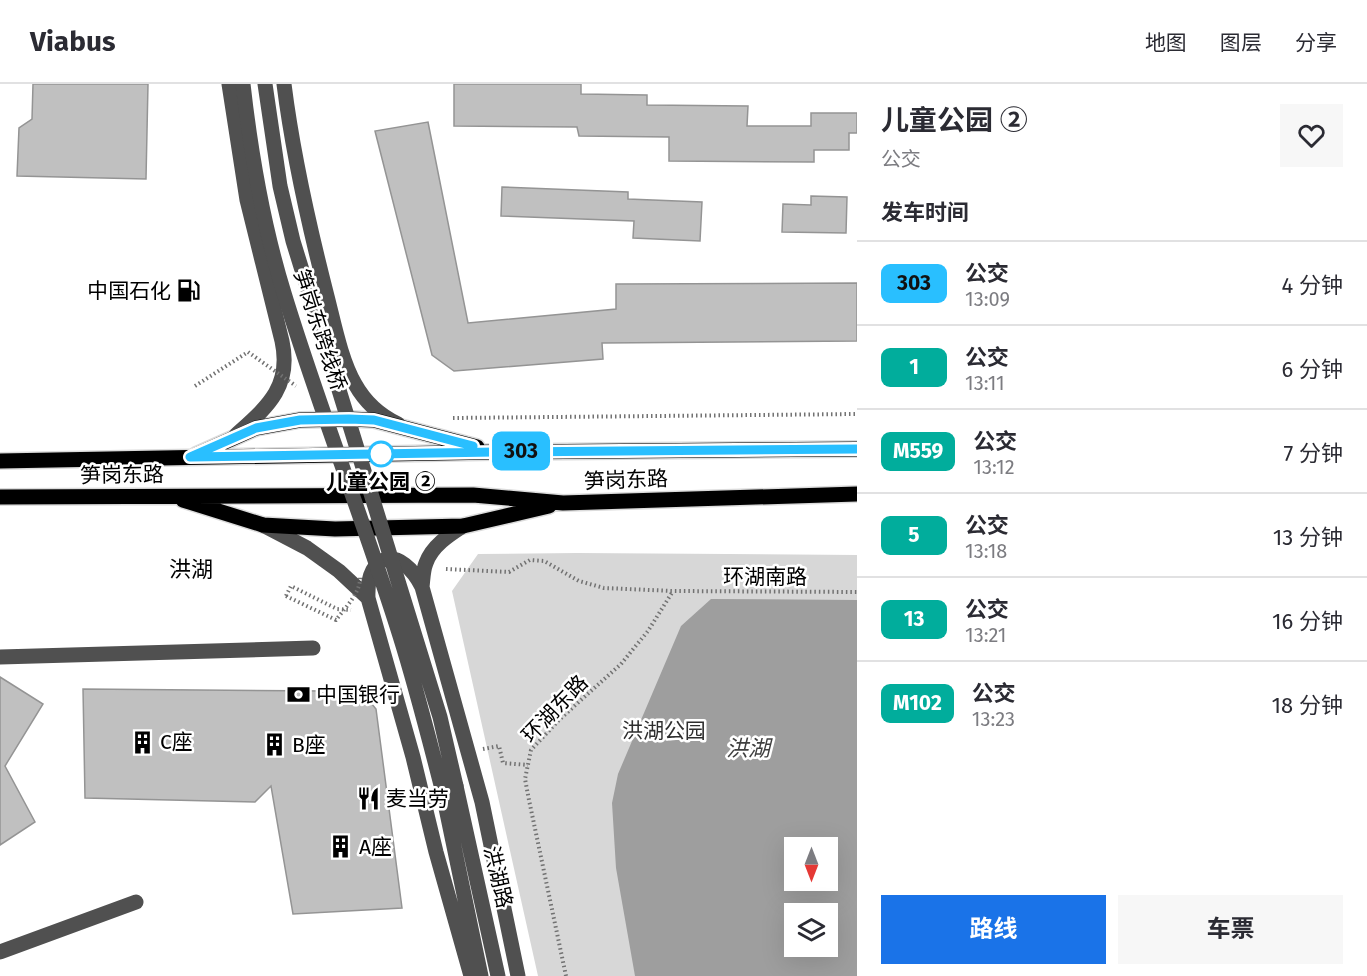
<!DOCTYPE html>
<html lang="zh">
<head>
<meta charset="utf-8">
<style>
	body { margin:0; font-family:"Fira Sans","Noto Sans SC",sans-serif; background:#f7f7f7; color:#2b2b33; height:100vh; display:flex; flex-direction:column; font-size:22px; white-space:nowrap }
	* { box-sizing:border-box; margin:0 }
	p { font-size:20px; color:#7c7c81 }
	.icon { flex:none; width:33px; height:33px; fill:none; stroke:currentColor; stroke-width:2; stroke-linecap:round; stroke-linejoin:round }
	.map { position:relative; flex:1; overflow:hidden }
	.panel { display:flex; flex-direction:column; background:#fff; width:510px }
	.panel>* { flex:none }
	.badge { padding:0 12px; border-radius:9px; font-size:21px; line-height:39px }
	.needle { width:39px; rotate:180deg }
	.fabs { position:absolute; left:784px; top:753px; display:grid; gap:12px }
	.fabs a { display:grid; place-items:center; width:54px; height:54px; border-radius:0px; background:#fff; box-shadow:0 6px 24px #0002; font-size:30px }
	.map>.badge { position:absolute; translate:-50% -50%; box-shadow:0 0 0 3px #fff }
	h2 { padding:0 24px; font-size:22px; line-height:54px }
	.round { display:grid; place-items:center; flex:none; width:63px; height:63px; border-radius:0px; background:#f7f7f7 }
	.headline { display:flex; align-items:center; justify-content:space-between; height:102px; padding:0 24px }
	h1 { font-size:28px; font-weight:700; line-height:45px }
	.primary-button { display:flex; gap:12px; margin-top:auto; padding:12px 24px }
	.primary-button a { flex:1; height:69px; border-radius:0px; background:#1a73e8; color:#fff; font-size:24px; font-weight:700; line-height:69px; text-align:center }
	.primary-button a+a { background:#f7f7f7; color:#2b2b33 }
	ul { padding:0; list-style:none }
	li { display:flex; align-items:center; gap:18px; height:84px; padding:0 24px; border-top:2px solid #e1e1e2 }
	li div { flex:1 }
	li b { display:block; font-size:22px }
	li em { font-style:normal }
	li .badge { min-width:66px; font-weight:700; text-align:center }
	header { display:flex; align-items:center; gap:36px; box-sizing:border-box; height:84px; padding:0 30px; background:#fff; border-bottom:2px solid #e1e1e2 }
	header strong { font-size:28px }
	nav { display:flex; gap:33px; margin-inline-start:auto; font-size:21px }
	main { display:flex; flex:1; min-height:0 }
	.map>svg:first-child { display:block }
	.green { fill:#d7d7d7; fill-rule:evenodd }
	.water { fill:#9e9e9e; fill-rule:evenodd }
	.building { fill:#c0c0c0; stroke:#949494; stroke-width:1.5 }
	.lines { fill:none; stroke-linecap:round; stroke-linejoin:round }
	.major-casing { stroke:#dbdbdb; stroke-width:18 }
	.path { stroke:#727272; stroke-width:4; stroke-dasharray:1.5 3; stroke-linecap:butt }
	.minor { stroke:#505050; stroke-width:15 }
	.major { stroke:#000; stroke-width:15 }
	.path-bridge { stroke:#727272; stroke-width:4; stroke-dasharray:1.5 3; stroke-linecap:butt }
	.minor-bridge { stroke:#505050; stroke-width:15 }
	.line-casing { stroke:#fff; stroke-width:14 }
	.line { stroke:#29bfff; stroke-width:9 }
	.stop-dot { fill:#fff; stroke:#29bfff; stroke-width:3 }
	.labels { text-anchor:middle; stroke-width:5; stroke-linejoin:round; paint-order:stroke }
	.poi-label { font-size:21px; fill:#000; stroke:#fff; text-anchor:start }
	.street-label { font-size:21px; fill:#000; stroke:#fff }
	.stop-label { font-size:21px; font-weight:bold; fill:#000; stroke:#fff }
	.park-label { font-size:21px; fill:#2e2e2e; stroke:#fff }
	.neighbourhood-label { font-size:22px; fill:#000; stroke:#fff }
	.water-label { font-size:22px; font-style:italic; fill:#3f3f3f; stroke:#fff }
</style>
</head>
<body>
<header>
<strong>Viabus</strong>
<nav><a>地图</a><a>图层</a><a>分享</a></nav>
</header>
<main>
<div class="map">
<svg width="857" height="892" viewBox="0 0 857 892">
	<rect width="100%" height="100%" fill="#fff"/>
	<path class="green" d="M 577,469 L 857,471 L 857,892 L 538,892 L 452,507 L 478,470 ZM 795,764 L 828,764 L 828,796 L 795,796 ZM 795,830 L 828,830 L 828,862 L 795,862 Z"/>
	<path class="water" d="M 711,515 L 857,516 L 857,892 L 635,892 L 616,784 L 612,719 L 618,690 L 681,542 ZM 795,764 L 828,764 L 828,796 L 795,796 ZM 795,830 L 828,830 L 828,862 L 795,862 Z"/>
	<path class="building" d="M 33,0 L 148,0 L 146,95 L 17,92 L 19,44 L 32,35 Z
		M 454,0 L 581,0 L 581,10 L 647,11 L 647,21 L 748,22 L 747,42 L 811,42 L 811,29 L 857,29 L 857,49 L 849,49 L 849,66 L 814,66 L 814,78 L 669,77 L 669,53 L 579,52 L 577,43 L 454,42 Z
		M 428,38 L 468,239 L 616,225 L 616,200 L 857,199 L 857,257 L 602,259 L 603,275 L 454,287 L 432,271 L 375,47 Z
		M 502,103 L 628,108 L 628,115 L 702,118 L 700,157 L 633,154 L 634,137 L 501,132 Z
		M 811,112 L 847,113 L 846,149 L 782,148 L 783,120 L 811,121 Z
		M 0,593 L 43,620 L 5,682 L 35,738 L 0,761 Z
		M 352,604 L 363,609 L 376,625 L 402,824 L 293,830 L 271,702 L 255,718 L 85,714 L 83,605 L 327,607 L 332,612 Z"/>
	<g class="lines">
		<defs>
			<path id="major" d="M 196,371 L 256,344 L 300,336 L 349,335 L 374,336 L 477,363
				M 0,377 L 495,368 L 857,365
				M 0,413 L 473,411 L 563,419 L 857,410
				M 183,416 L 263,441 L 335,445 L 463,442 L 549,422"/>
		</defs>
		<use href="#major" class="major-casing"/>
		<path class="path" d="M 453,334 L 857,330
			M 446,485 L 509,488 L 530,476 L 544,477 L 579,497 L 604,504 L 673,507 L 857,508
			M 286,512 L 291,502 L 337,525 L 351,526
			M 483,665 L 499,662 L 503,679 L 528,681
			M 566,892 L 529,716 L 525,695 L 531,666 L 560,635 L 621,580 L 648,547 L 673,507"/>
		<path class="minor" d="M 229,0 L 247,116 L 282,257 C 292,303 267,323 236,351
			M 284,0 C 293,72 309,142 327,212 C 334,239 341,276 355,300 C 365,318 379,331 398,340
			M 263,441 L 307,464 L 339,487 L 368,514 L 413,673 L 436,768 L 471,892
			M 463,442 C 449,451 432,462 426,479 C 423,486 423,495 422,503 L 482,718 L 518,892
			M 368,514 C 366,466 402,462 422,503
			M 0,573 L 313,564
			M 456,702 L 498,892
			M 442,705 L 481,892
			M 0,868 L 136,818"/>
		<use href="#major" class="major"/>
		<path class="path-bridge" d="M 195,302 L 248,268 L 296,302
			M 286,512 L 336,536 C 345,524 361,508 360,493"/>
		<path class="minor-bridge" d="M 243,0 C 251,71 263,141 284,209 C 319,324 364,437 400,552 C 416,603 429,654 442,705
			M 265,0 L 280,102 L 293,157 L 440,633 L 456,702"/>
	</g>
	<g class="lines">
		<defs>
			<path id="line" d="M 473,362 L 374,336 L 349,335 L 300,336 L 256,344 L 190,373 L 495,368 L 857,365"/>
		</defs>
		<use href="#line" class="line-casing"/>
		<use href="#line" class="line"/>
	</g>
	<defs>
		<symbol id="fuel-bare" viewBox="-9 -9 18 18"><path d="M-5.5-6h7V0h2V4h1.3V-2.5L3-4.5l.8-.8L6-3V5H2.5V1h-1V6h-7ZM-4.2-4.7v3.2H.2V-4.7Z" fill="#000" stroke="#fff" stroke-width="2.5" paint-order="stroke"/></symbol>
		<symbol id="bank-bare" viewBox="-9 -9 18 18"><path d="M-6-4H6V4H-6ZM0-2.3a2.3 2.3 0 1 0 0 4.6a2.3 2.3 0 1 0 0-4.6Z" fill="#000" stroke="#fff" stroke-width="2.5" paint-order="stroke"/></symbol>
		<symbol id="building-bare" viewBox="-9 -9 18 18"><path d="M-4-6H4V6H1V3H-1V6H-4ZM-2.5-4.3h1.7v1.8h-1.7ZM.8-4.3h1.7v1.8H.8ZM-2.5-1h1.7V.8h-1.7ZM.8-1h1.7V.8H.8Z" fill="#000" stroke="#fff" stroke-width="2.5" paint-order="stroke"/></symbol>
		<symbol id="restaurant-bare" viewBox="-9 -9 18 18"><path d="M-5-6h1v4h1v-4h1v4h1v-4h1v5L-1.5 .5V6h-2V.5L-5-1ZM5-6V6H3V1.5H1.5Q1.5-4 5-6Z" fill="#000" stroke="#fff" stroke-width="2.5" paint-order="stroke"/></symbol>
	</defs>
	<g fill-rule="evenodd">
		<use href="#fuel-bare" x="172" y="190" width="33" height="33"/>
		<use href="#bank-bare" x="282" y="594" width="33" height="33"/>
		<use href="#building-bare" x="126" y="642" width="33" height="33"/>
		<use href="#building-bare" x="258" y="644" width="33" height="33"/>
		<use href="#restaurant-bare" x="352" y="698" width="33" height="33"/>
		<use href="#building-bare" x="324" y="746" width="33" height="33"/>
	</g>
	<circle class="stop-dot" cx="381" cy="370" r="12"/>
	<g class="labels">
		<g class="poi-label">
			<text x="171" y="214" text-anchor="end">中国石化</text>
			<text x="316" y="618">中国银行</text>
			<text x="160" y="665">C座</text>
			<text x="292" y="668">B座</text>
			<text x="386" y="722">麦当劳</text>
			<text x="359" y="770">A座</text>
		</g>
		<g class="street-label">
			<text transform="translate(320 246) rotate(72)" y="7">笋岗东跨线桥</text>
			<text transform="translate(122 391) rotate(-1)" y="7">笋岗东路</text>
			<text transform="translate(626 396) rotate(-2)" y="7">笋岗东路</text>
			<text x="765" y="500">环湖南路</text>
			<text transform="translate(555 625) rotate(-46)" y="7">环湖东路</text>
			<text transform="translate(498 793) rotate(77)" y="7">洪湖路</text>
		</g>
		<g class="stop-label">
			<text x="381" y="405">儿童公园 ②</text>
		</g>
		<g class="park-label">
			<text x="664" y="654">洪湖公园</text>
		</g>
		<g class="neighbourhood-label">
			<text x="191" y="493">洪湖</text>
		</g>
		<g class="water-label">
			<text x="748" y="672">洪湖</text>
		</g>
	</g>
</svg>
<div class="fabs">
<a><svg class="needle" viewBox="-14 -14 28 28"><path d="M0-13l5 13h-10z" fill="#e53935"/><path d="M0 13l5-13h-10z" fill="#7c7c81"/></svg></a>
<a><svg class="icon" aria-label="layers" viewBox="0 0 24 24"><path d="M12 4l9 5-9 5-9-5zM3 14l9 5 9-5"/></svg></a>
</div>
<b class="badge" style="left:521px;top:367px;background:#29bfff;color:#111">303</b>
</div>
<section class="panel">
<div class="headline"><div><h1>儿童公园 ②</h1><p>公交</p></div><a class="round"><svg class="icon" aria-label="heart" viewBox="0 0 24 24"><path d="M12 20l-8-8c-3-5 5-10 8-4 3-6 11-1 8 4z"/></svg></a></div>
<h2>发车时间</h2>
<ul>
<li><span class="badge" style="background:#29bfff;color:#111">303</span><div><b>公交</b><p>13:09</p></div><em>4 分钟</em></li>
<li><span class="badge" style="background:#01ad9c;color:#fff">1</span><div><b>公交</b><p>13:11</p></div><em>6 分钟</em></li>
<li><span class="badge" style="background:#01ad9c;color:#fff">M559</span><div><b>公交</b><p>13:12</p></div><em>7 分钟</em></li>
<li><span class="badge" style="background:#01ad9c;color:#fff">5</span><div><b>公交</b><p>13:18</p></div><em>13 分钟</em></li>
<li><span class="badge" style="background:#01ad9c;color:#fff">13</span><div><b>公交</b><p>13:21</p></div><em>16 分钟</em></li>
<li><span class="badge" style="background:#01ad9c;color:#fff">M102</span><div><b>公交</b><p>13:23</p></div><em>18 分钟</em></li>
</ul>
<div class="primary-button"><a>路线</a><a>车票</a></div>
</section>
</main>
</body>
</html>
